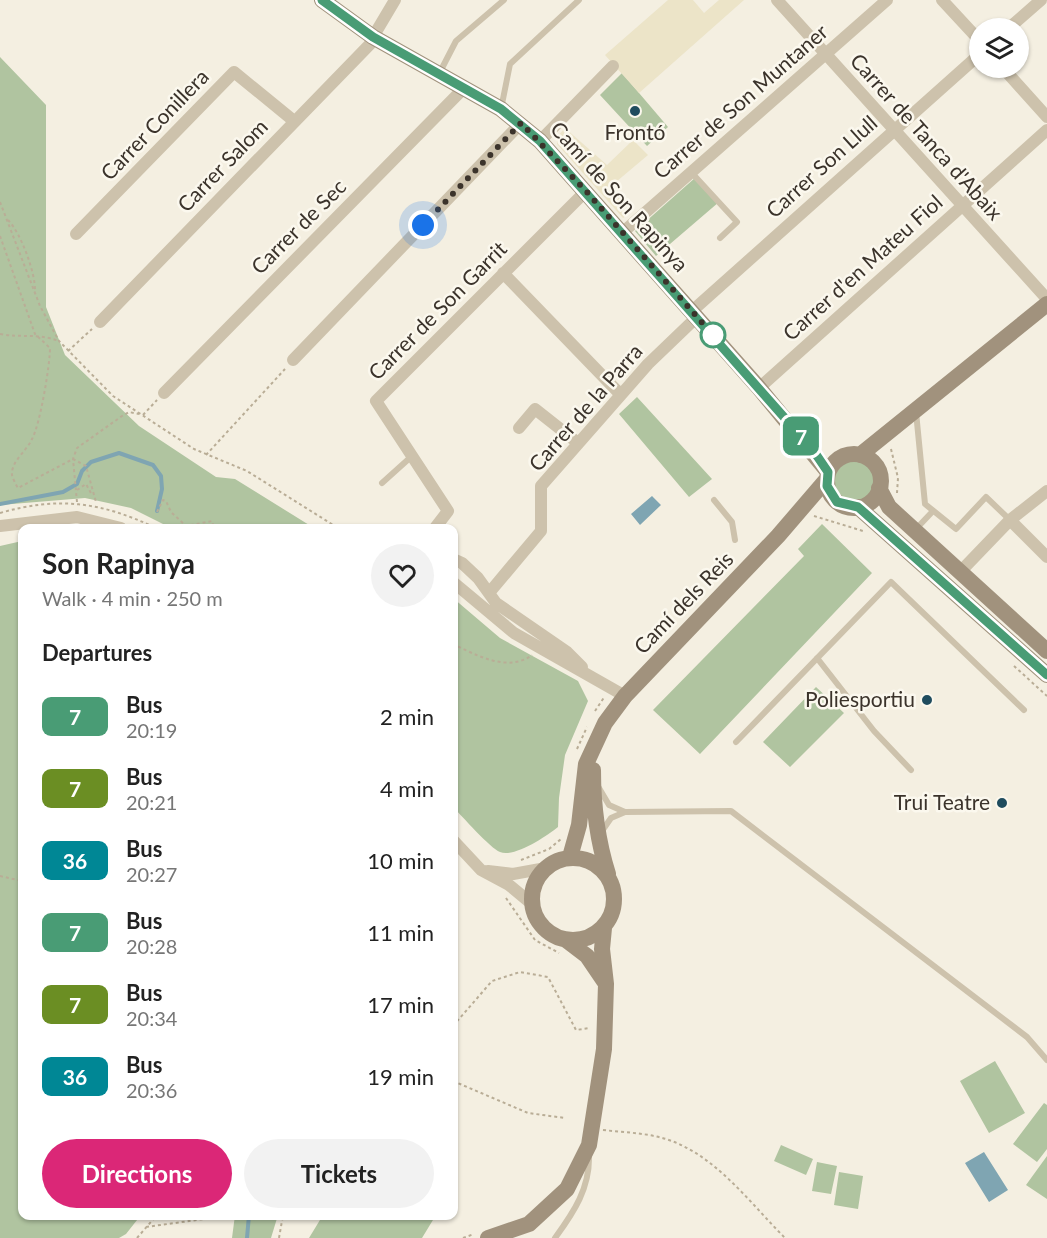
<!DOCTYPE html>
<html lang="en">
<head>
<meta charset="utf-8">
<style>
	body { margin:0; font-family:Lato,sans-serif; background:#f2f2f2; color:#222; height:100vh; display:flex; flex-direction:column; font-size:22px; white-space:nowrap }
	* { box-sizing:border-box; margin:0 }
	p { font-size:20px; color:#767676 }
	.icon { flex:none; width:33px; height:33px; fill:none; stroke:currentColor; stroke-width:2; stroke-linecap:round; stroke-linejoin:round }
	.map { position:relative; flex:1; overflow:hidden }
	.drawer { position:absolute; left:18px; top:524px; width:440px; height:696px; display:flex; flex-direction:column; background:#fff; border-radius:12px; box-shadow:0 2px 4px #0004 }
	.drawer>* { flex:none }
	.badge { padding:0 12px; border-radius:9px; font-size:21px; line-height:39px }
	.tools { position:absolute; left:969px; top:18px; display:grid; gap:12px }
	.tools a { display:grid; place-items:center; width:60px; height:60px; border-radius:50%; background:#fff; box-shadow:0 2px 4px #0004; font-size:30px }
	.you { position:absolute; width:30px; height:30px; margin:-15px; border:4px solid #fff; border-radius:50%; background:#1a73e8; box-shadow:0 0 0 9px #1a73e833 }
	.map>.badge { position:absolute; translate:-50% -50%; box-shadow:0 0 0 3px #fff }
	h2 { padding:0 24px; font-size:22px; line-height:54px }
	.round { display:grid; place-items:center; flex:none; width:63px; height:63px; border-radius:32px; background:#f2f2f2 }
	.summary { display:flex; align-items:center; justify-content:space-between; height:102px; padding:0 24px }
	h1 { font-size:28px; font-weight:700; line-height:45px }
	.button { display:flex; gap:12px; margin-top:auto; padding:12px 24px }
	.button a { flex:1; height:69px; border-radius:36px; background:#db2777; color:#fff; font-size:24px; font-weight:700; line-height:69px; text-align:center }
	.button a+a { background:#f2f2f2; color:#222 }
	ul { padding:0; list-style:none }
	li { display:flex; align-items:center; gap:18px; height:72px; padding:0 24px }
	li div { flex:1 }
	li b { display:block; font-size:22px }
	li em { font-style:normal }
	li .badge { min-width:66px; font-weight:700; text-align:center }
	.map>svg:first-child { display:block }
	.green { fill:#b0c4a0 }
	.plaza { fill:#ece4c8 }
	.water { fill:#7fa5b2 }
	.lines { fill:none; stroke-linecap:round; stroke-linejoin:round }
	.stream { stroke:#7fa5b2; stroke-width:4 }
	.path { stroke:#b9ad96; stroke-width:2; stroke-dasharray:3 3; stroke-linecap:butt }
	.lane { stroke:#cdc2ac; stroke-width:6 }
	.street { stroke:#cdc2ac; stroke-width:12 }
	.secondary { stroke:#a1927d; stroke-width:16 }
	.line-casing { stroke:#fff; stroke-width:14 }
	.line { stroke:#499c75; stroke-width:9 }
	.walk { stroke:#3b332b; stroke-width:6; stroke-dasharray:0 10.8 }
	.poi-dot { fill:#1f4c5e; stroke:#fbf8ee; stroke-width:2 }
	.stop-dot { fill:#fff; stroke:#499c75; stroke-width:3 }
	.labels { text-anchor:middle; stroke-width:5; stroke-linejoin:round; paint-order:stroke }
	.street-label { font-size:21px; fill:#3b332b; stroke:#fbf8ee }
	.poi-label { font-size:21px; fill:#3b332b; stroke:#fbf8ee; text-anchor:end }
</style>
</head>
<body>
<div class="map">
<svg width="1047" height="1238" viewBox="0 0 1047 1238">
	<rect width="100%" height="100%" fill="#f4efe1"/>
	<path class="green" d="M 0,57 L 46,105 L 46,307 L 65,355 L 139,426 L 216,477 L 235,479 L 314,528 L 171,528 L 131,508 L 85,498 L 0,505 Z
		M 622,73 L 668,127 L 647,146 L 600,95 Z
		M 696,177 L 719,202 L 656,256 L 635,231 Z
		M 637,397 L 712,479 L 689,497 L 619,414 Z
		M834 482a21 21 0 1 1 42 0a21 21 0 1 1-42 0Z
		M 822,524 L 872,573 L 700,754 L 653,710 L 804,556 L 798,549 Z
		M 22,541 L 22,1215 L 141,1215 L 126,1234 L 119,1238 L 0,1238 L 0,546 Z
		M 453,598 L 500,638 L 578,681 L 588,701 L 565,755 L 559,798 L 558,827 C 547,836 514,858 500,852 C 490,848 462,816 453,807 Z
		M 816,687 L 844,713 L 790,767 L 763,742 Z
		M 995,1061 L 1025,1113 L 989,1133 L 960,1081 Z
		M 1044,1103 L 1047,1105 L 1047,1149 L 1037,1162 L 1013,1144 Z
		M 781,1145 L 813,1159 L 806,1175 L 774,1161 Z
		M 1047,1156 L 1047,1199 L 1026,1185 Z
		M 817,1162 L 837,1166 L 831,1194 L 812,1191 Z
		M 839,1172 L 863,1176 L 858,1209 L 834,1205 Z
		M 235,1215 L 278,1215 L 271,1238 L 232,1238 Z
		M 323,1215 L 436,1215 L 422,1238 L 309,1238 Z"/>
	<path class="plaza" d="M 668,0 L 693,0 L 704,13 L 719,0 L 744,0 L 639,93 L 605,55 Z
		M 565,128 L 607,165 L 633,140 L 648,155 L 610,187 L 631,212 L 623,218 L 557,144 L 557,137 Z"/>
	<path class="water" d="M 652,496 L 661,505 L 640,525 L 631,514 Z
		M 984,1152 L 1008,1190 L 989,1202 L 965,1163 Z"/>
	<g class="lines">
		<path class="stream" d="M 0,504 L 63,492 L 77,484 L 82,471 L 91,462 L 119,453 L 153,465 L 161,476 L 162,489 L 157,511
			M 247,1238 L 249,1215"/>
		<path class="path" d="M 0,202 L 40,306 L 59,341 L 113,396 L 194,449 L 247,471 L 338,528
			M 8,220 C 21,233 36,274 35,292
			M 0,236 L 35,334 L 50,348 C 50,365 40,425 32,439 C 27,451 11,461 12,475 C 13,479 16,485 18,488 L 73,459 L 86,466 L 96,502
			M 0,334 C 22,338 37,333 59,341
			M 68,351 L 92,329
			M 143,415 L 157,400
			M 891,449 L 898,478 L 897,493
			M 206,455 L 285,369
			M 77,490 L 86,484 L 92,495
			M 77,502 L 73,459 L 77,448 L 122,416 L 129,412 L 139,414
			M 157,512 L 163,500 L 166,501 L 171,512 L 186,526 L 212,521 L 214,528
			M 0,513 C 59,496 101,502 156,528
			M 814,516 L 863,531
			M 453,644 C 476,655 508,673 532,655
			M 1014,666 L 1047,696
			M 595,711 L 605,696
			M 577,749 L 587,727
			M 521,860 L 549,849 L 561,839
			M 0,876 L 22,881
			M 506,898 L 535,940 L 559,953
			M 453,1026 L 492,981 L 520,972 L 548,977 L 576,1030 L 590,1028
			M 453,1081 L 528,1113 L 565,1118
			M 603,1130 C 630,1133 657,1133 681,1145 C 722,1164 754,1207 785,1238
			M 146,1227 L 233,1215
			M 137,1238 L 157,1215
			M 279,1238 L 283,1215
			M 463,1238 L 474,1234"/>
		<path class="lane" d="M 440,72 L 456,41 L 504,0
			M 501,109 L 510,64 L 579,0
			M 691,172 L 737,222 L 720,238
			M 916,412 L 925,504 L 956,529 L 986,497 L 1010,520
			M 382,483 L 412,456
			M 714,500 L 732,522 L 735,540
			M 915,530 L 933,511
			M 817,658 L 874,731 L 911,770
			M 736,742 L 891,582 L 1024,710
			M 599,788 L 609,805 L 625,812
			M 602,831 L 611,818 L 625,812 L 731,811 L 1027,1037 L 1047,1060
			M 555,1238 C 574,1212 590,1188 589,1155"/>
		<path class="street" d="M 777,0 L 1047,299
			M 942,0 L 980,41
			M 1009,28 L 1041,0
			M 373,37 L 395,0
			M 1003,68 L 1047,117
			M 540,141 L 613,66
			M 622,233 L 887,0
			M 76,234 L 234,72 L 294,121
			M 503,273 L 621,395
			M 692,311 L 980,54
			M 100,322 L 376,38
			M 293,360 L 521,123
			M 759,388 L 1047,130
			M 164,393 L 463,89
			M 519,428 L 535,409 L 578,443
			M 1010,520 L 1047,557
			M 0,526 L 77,517 L 121,528
			M 435,528 L 448,511 L 376,401 L 586,191
			M 453,559 L 462,563 L 478,578 L 496,603 L 567,652 L 582,667
			M 961,571 L 1010,520 L 1047,491
			M 453,582 L 514,633 L 625,696
			M 489,593 L 541,531 L 541,486 L 648,364 L 697,317
			M 453,840 L 481,870 L 509,885 L 532,904
			M 488,871 L 513,874 L 546,868"/>
		<path class="secondary" d="M 322,0 L 373,37 L 501,109 L 540,141 L 759,388 L 828,472
			M827 481a27 27 0 1 1 54 0a27 27 0 1 1-54 0Z
			M 860,455 L 1047,304
			M 879,488 L 889,507 L 1047,651
			M 858,507 L 1047,675
			M 593,770 C 593,807 597,839 608,874
			M 570,857 L 579,825 L 586,764 L 605,723 L 625,696 L 778,536 L 827,479
			M532 899a41 41 0 1 1 82 0a41 41 0 1 1-82 0Z
			M 566,940 L 587,956 L 604,981
			M 488,1238 L 529,1224 L 567,1189 L 589,1145 L 604,1049 L 606,984 L 602,949 L 604,928"/>
	</g>
	<g class="lines">
		<defs>
			<path id="line" d="M 322,0 L 373,37 L 501,109 L 540,141 L 813,450 L 828,472 L 827,486 L 837,502 L 858,507 L 1047,675"/>
		</defs>
		<use href="#line" class="line-casing"/>
		<use href="#line" class="line"/>
		<path class="walk" d="M 423,225 L 521,123 L 586,191 L 713,335"/>
	</g>
	<g class="poi-dot">
		<circle cx="635" cy="111" r="6"/>
		<circle cx="927" cy="700" r="6"/>
		<circle cx="1002" cy="803" r="6"/>
	</g>
	<circle class="stop-dot" cx="713" cy="335" r="12"/>
	<g class="labels">
		<g class="street-label">
			<text transform="translate(741 102) rotate(-41)" y="7">Carrer de Son Muntaner</text>
			<text transform="translate(155 125) rotate(-46)" y="7">Carrer Conillera</text>
			<text transform="translate(926 137) rotate(48)" y="7">Carrer de Tanca d'Abaix</text>
			<text transform="translate(223 166) rotate(-46)" y="7">Carrer Salom</text>
			<text transform="translate(822 167) rotate(-42)" y="7">Carrer Son Llull</text>
			<text transform="translate(619 197) rotate(48)" y="7">Camí de Son Rapinya</text>
			<text transform="translate(299 227) rotate(-45)" y="7">Carrer de Sec</text>
			<text transform="translate(863 268) rotate(-42)" y="7">Carrer d'en Mateu Fiol</text>
			<text transform="translate(438 311) rotate(-45)" y="7">Carrer de Son Garrit</text>
			<text transform="translate(586 408) rotate(-49)" y="7">Carrer de la Parra</text>
			<text transform="translate(684 603) rotate(-46)" y="7">Camí dels Reis</text>
		</g>
		<g class="poi-label">
			<text x="635" y="140" text-anchor="middle">Frontó</text>
			<text x="915" y="707">Poliesportiu</text>
			<text x="990" y="810">Trui Teatre</text>
		</g>
	</g>
</svg>
<div class="tools">
<a><svg class="icon" aria-label="layers" viewBox="0 0 24 24"><path d="M12 4l9 5-9 5-9-5zM3 14l9 5 9-5"/></svg></a>
</div>
<div class="you" style="left:423px;top:225px"></div>
<b class="badge" style="left:801px;top:436px;background:#499c75;color:#fff">7</b>
<section class="drawer">
<div class="summary"><div><h1>Son Rapinya</h1><p>Walk · 4 min · 250 m</p></div><a class="round"><svg class="icon" aria-label="heart" viewBox="0 0 24 24"><path d="M12 20l-8-8c-3-5 5-10 8-4 3-6 11-1 8 4z"/></svg></a></div>
<h2>Departures</h2>
<ul>
<li><span class="badge" style="background:#499c75;color:#fff">7</span><div><b>Bus</b><p>20:19</p></div><em>2 min</em></li>
<li><span class="badge" style="background:#6b8e23;color:#fff">7</span><div><b>Bus</b><p>20:21</p></div><em>4 min</em></li>
<li><span class="badge" style="background:#008795;color:#fff">36</span><div><b>Bus</b><p>20:27</p></div><em>10 min</em></li>
<li><span class="badge" style="background:#499c75;color:#fff">7</span><div><b>Bus</b><p>20:28</p></div><em>11 min</em></li>
<li><span class="badge" style="background:#6b8e23;color:#fff">7</span><div><b>Bus</b><p>20:34</p></div><em>17 min</em></li>
<li><span class="badge" style="background:#008795;color:#fff">36</span><div><b>Bus</b><p>20:36</p></div><em>19 min</em></li>
</ul>
<div class="button"><a>Directions</a><a>Tickets</a></div>
</section>
</div>
</body>
</html>
